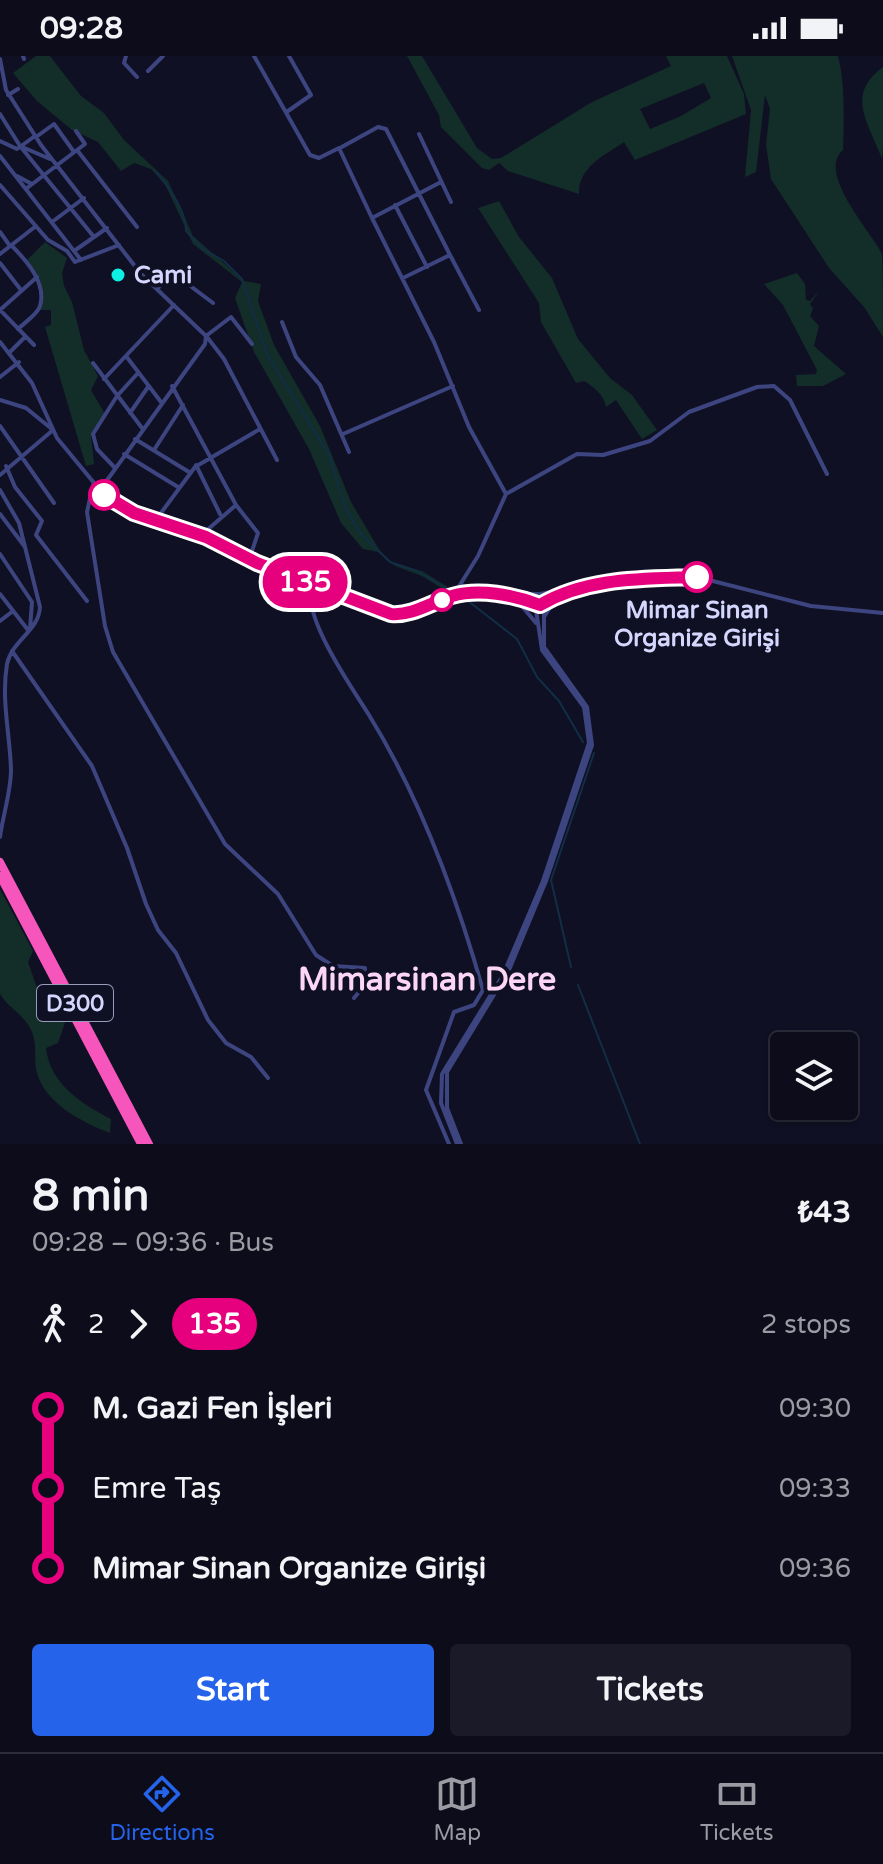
<!DOCTYPE html>
<html lang="en">
<head>
<meta charset="utf-8">
<style>
	body { margin:0; font-family:"Varela Round",sans-serif; background:#1a1a28; color:#f1f3f6; height:100vh; display:flex; flex-direction:column; font-size:30px; white-space:nowrap }
	* { box-sizing:border-box; margin:0 }
	p { font-size:26px; color:#9a9ba3 }
	.icon { flex:none; width:44px; height:44px; fill:none; stroke:currentColor; stroke-width:2; stroke-linecap:round; stroke-linejoin:round }
	.map { position:relative; height:1088px; overflow:hidden }
	.drawer { display:flex; flex-direction:column; background:#0c0c1b; flex:1 }
	.drawer>* { flex:none }
	.badge { padding:0 16px; border-radius:26px; font-size:28px; line-height:52px }
	.controls { position:absolute; left:770px; top:976px; display:grid; gap:16px }
	.controls a { display:grid; place-items:center; width:88px; height:88px; border-radius:8px; background:#0c0c1b; box-shadow:0 2px 6px #0004,0 0 0 2px #2c2c3a; font-size:40px }
	.map>.badge { position:absolute; translate:-50% -50%; box-shadow:0 0 0 4px #fff }
	.legs { display:flex; align-items:center; gap:12px; height:88px; padding:0 32px; font-size:26px }
	.legs p { margin-inline-start:auto }
	.overview { display:flex; align-items:center; justify-content:space-between; height:136px; padding:0 32px }
	h1 { font-size:44px; font-weight:700; line-height:60px }
	.cta { display:flex; gap:16px; margin-top:auto; padding:16px 32px }
	.cta a { flex:1; height:92px; border-radius:8px; background:#2563eb; color:#fff; font-size:32px; font-weight:700; line-height:92px; text-align:center }
	.cta a+a { background:#1a1a28; color:#f1f3f6 }
	ul { padding:0 32px; list-style:none }
	li { display:flex; align-items:center; gap:28px; height:80px; font-size:30px }
	li i { display:grid; place-items:center; width:12px; height:100%; margin:0 10px; background:currentColor }
	li i::after { content:''; width:20px; height:20px; margin:-10px; border:6px solid; border-radius:50%; background:#0c0c1b }
	li p { margin-inline-start:auto }
	li:first-child i { background:linear-gradient(#0000 50%,currentColor 0) }
	li:last-child i { background:linear-gradient(currentColor 50%,#0000 0) }
	.status { display:flex; justify-content:space-between; align-items:center; height:56px; padding:0 40px; background:#0c0c1b; direction:ltr }
	.status svg { height:22px; fill:currentColor }
	.menu { display:flex; justify-content:space-around; align-items:center; height:112px; border-top:2px solid #2c2c3a; background:#0c0c1b; font-size:22px; color:#9a9ba3 }
	.menu a { display:grid; justify-items:center; gap:4px }
	.menu .selected { color:#2563eb }
	.map>svg:first-child { display:block }
	.green { fill:#132d28; fill-rule:evenodd }
	.lines { fill:none; stroke-linecap:round; stroke-linejoin:round }
	.stream { stroke:#112e46; stroke-width:2 }
	.minor { stroke:#3d4580; stroke-width:4 }
	.highway { stroke:#f656bc; stroke-width:8 }
	.line-1-casing { stroke:#fff; stroke-width:18 }
	.line-1 { stroke:#e6007e; stroke-width:12 }
	.poi-dot { fill:#0df0e3; stroke:#101024; stroke-width:3 }
	.stop-1-dot { fill:#fff; stroke:#e6007e; stroke-width:4 }
	.labels { text-anchor:middle; stroke-width:8; stroke-linejoin:round; paint-order:stroke }
	.shield { fill:#101024; stroke:#999bbc; stroke-width:2 }
	.shield-label { font-size:22px; font-weight:bold; fill:#d4d6fd }
	.poi-label { font-size:24px; font-weight:bold; fill:#d4d6fd; stroke:#101024; text-anchor:start }
	.stop-label { font-size:24px; font-weight:bold; fill:#d4d6fd; stroke:#101024 }
	.district-label { font-size:32px; font-weight:bold; fill:#fdd6f5; stroke:#101024 }
</style>
</head>
<body>
<div class="status"><b>09:28</b><svg viewBox="0 0 49 12"><path d="M0 12V9h3v3zM5 12V6h3v6zM10 12V3h3v9zM15 12V0h3v12zM26 1h20v11H26zM47 4h2v5h-2z"/></svg></div>
<div class="map">
<svg width="883" height="1088" viewBox="0 0 883 1088">
	<rect width="100%" height="100%" fill="#101024"/>
	<path class="green" d="M 36,0 L 50,0 L 81,40 L 104,57 L 124,84 L 168,125 L 193,180 L 244,225 L 261,228 L 258,245 L 274,289 L 320,370 L 351,446 L 380,495 L 393,507 L 422,515 L 454,535 L 451,538 L 422,520 L 395,510 L 378,496 L 363,493 L 341,467 L 309,393 L 254,296 L 235,242 L 242,226 L 193,188 L 164,126 L 151,113 L 134,107 L 121,115 L 98,86 L 72,74 L 37,45 L 13,17 Z
		M 407,0 L 422,0 L 477,92 L 492,103 L 501,102 L 592,46 L 671,10 L 666,0 L 727,0 L 744,38 L 746,58 L 635,104 L 624,86 C 605,99 578,111 579,138 L 508,115 L 499,107 L 489,114 L 482,112 L 441,71 L 439,59 ZM 704,27 L 711,42 L 681,60 L 650,73 L 640,53 Z
		M 732,0 L 838,0 C 845,24 844,67 843,94 C 816,117 871,175 882,198 C 883,214 883,262 883,281 L 864,251 L 829,212 L 771,123 L 766,89 L 770,53 L 765,39 L 756,116 L 745,121 L 751,54 Z
		M 883,11 L 883,92 L 882,103 C 868,66 845,39 883,11 Z
		M 499,145 L 519,181 L 552,222 L 578,283 L 610,322 L 632,339 L 657,374 L 642,383 L 616,344 L 606,351 C 604,339 594,331 584,325 L 576,327 L 541,266 L 539,247 L 478,152 Z
		M 45,186 L 67,202 L 62,217 L 64,230 L 72,246 L 84,294 L 98,320 L 91,334 L 105,358 L 91,379 L 94,408 L 86,410 L 45,271 L 51,269 L 51,254 L 41,254 L 40,226 L 26,205 Z
		M 797,217 L 805,228 L 806,244 L 810,245 L 820,234 L 810,248 L 813,253 L 810,260 L 819,270 L 814,290 L 846,318 L 823,330 L 797,330 L 796,319 L 816,318 L 817,314 L 783,249 L 764,228 Z
		M 0,833 L 33,895 L 28,906 L 44,952 L 56,953 L 67,961 L 58,987 L 46,992 C 50,1028 82,1048 111,1063 L 110,1077 C 83,1067 42,1046 36,1013 C 34,1000 37,988 32,976 C 25,959 9,953 0,938 Z"/>
	<g class="lines">
		<path class="stream" d="M 155,115 C 168,130 186,154 186,175 L 203,193 L 224,205 L 242,223 L 267,298 L 329,399 L 346,453 L 361,478 L 390,506 L 417,515 L 452,535
			M 463,541 L 517,583 L 537,621 L 559,645 L 583,686
			M 571,911 L 551,824 L 594,697
			M 578,929 L 640,1088"/>
		<path class="minor" d="M 23,0 L 24,3
			M 126,0 L 124,7 L 137,21
			M 254,0 L 310,99 L 319,102 L 339,92 L 372,162 L 441,126
			M 0,3 L 6,34 L 41,89 L 141,218 L 206,280 L 205,288 L 100,434
			M 148,15 L 163,0
			M 8,39 L 18,33
			M 288,55 L 311,39 L 289,0
			M 0,58 L 20,90 L 50,103
			M 419,78 L 451,146
			M 36,81 L 54,68 L 74,96
			M 0,85 L 17,93 L 35,80
			M 20,90 L 94,181
			M 340,92 L 378,71 L 386,73 L 450,199 L 403,222
			M 77,94 L 137,171
			M 0,100 L 81,204
			M 17,120 L 32,128
			M 0,129 L 48,184 L 67,195 L 75,206 L 119,189
			M 27,132 L 85,88 L 76,75
			M 395,149 L 427,211
			M 372,162 L 434,286 L 469,371 L 506,438
			M 52,166 L 84,142
			M 0,176 L 10,190
			M 11,189 C 26,204 47,227 40,250 C 38,258 24,267 18,273
			M 74,195 L 107,172
			M 0,198 L 36,170
			M 450,199 L 479,254
			M 0,207 L 21,234
			M 157,233 L 173,217 L 213,247
			M 0,254 L 37,221
			M 0,254 L 34,289
			M 282,266 L 296,301 L 320,329 L 349,396
			M 206,280 L 231,261 L 252,288
			M 207,281 L 224,303 L 277,404
			M 0,286 L 32,327 L 57,382 L 104,439 L 134,457 L 206,481 L 257,507 L 391,558 L 406,557 L 465,537 L 538,538
			M 10,296 L 25,281
			M 126,300 L 161,346
			M 93,307 L 142,372
			M 0,321 L 19,306
			M 104,323 L 174,249
			M 172,330 L 236,449 L 258,477 L 251,498
			M 0,344 L 26,352 L 53,374 L 0,419
			M 130,357 L 148,331
			M 0,370 L 54,447
			M 343,378 L 453,330
			M 135,383 L 189,416
			M 154,394 L 183,349
			M 124,398 L 178,431
			M 196,409 L 220,458
			M 6,410 L 15,431 L 42,465 L 36,479 L 87,545
			M 115,412 L 97,393 L 93,378 L 117,340 L 138,317
			M 93,429 L 87,456 L 105,570 L 113,596 L 225,788 L 278,838 L 316,899 L 333,910 L 365,912 L 364,930 L 354,942
			M 0,434 L 19,467 L 40,551 C 39,575 12,584 7,608 C 1,644 10,678 11,714 C 11,735 3,759 0,781
			M 0,458 L 25,491
			M 155,465 L 195,411 L 260,373
			M 172,469 L 201,473 L 259,503 L 352,539 L 373,551
			M 206,475 L 236,449
			M 0,498 L 32,546 L 30,573
			M 312,528 C 300,558 352,632 369,659 C 421,743 456,839 483,934 L 474,949 L 454,956 L 426,1034 L 449,1088
			M 0,538 L 28,574
			M 540,538 L 613,524 L 697,521 L 811,550 L 883,557
			M533.5 544a5.5 5.5 0 1 1 11 0a5.5 5.5 0 1 1-11 0Z
			M 453,540 L 478,500 L 506,438 L 577,398 L 603,399 L 650,385 L 689,356 L 757,331 L 774,330 L 790,344 L 827,418
			M 516,543 L 536,567
			M 544,561 L 556,542
			M 0,565 L 13,555
			M 12,595 L 92,710 L 127,792 L 146,848 L 158,874 L 176,897 L 208,964 L 226,987 L 251,1001 L 268,1022
			M 457,1088 L 441,1047 L 442,1018 L 503,919 L 543,825 L 589,687 L 584,651 L 542,594 L 535,547 L 515,542
			M 461,1088 L 447,1052 L 447,1016 L 509,914 L 546,825 L 592,689 L 587,651 L 544,591 L 544,546 L 565,536"/>
		<path class="highway" d="M 0,806 L 149,1088
			M 0,820 L 141,1088"/>
	</g>
	<g class="lines">
		<defs>
			<path id="line-1" d="M 104,439 L 134,457 L 206,481 L 257,507 L 391,558 C 412,560 432,546 452,540 C 479,532 514,539 540,549 C 588,521 643,523 697,521"/>
		</defs>
		<use href="#line-1" class="line-1-casing"/>
		<use href="#line-1" class="line-1"/>
	</g>
	<circle class="poi-dot" cx="118" cy="219" r="8"/>
	<g class="stop-1-dot">
		<circle cx="104" cy="439" r="14"/>
		<circle cx="697" cy="521" r="14"/>
		<circle cx="442" cy="544" r="10"/>
	</g>
	<g class="labels">
		<rect class="shield" x="37" y="929" width="76" height="36" rx="6"/>
		<g class="shield-label">
			<text x="75" y="955">D300</text>
		</g>
		<g class="poi-label">
			<text x="134" y="227">Cami</text>
		</g>
		<g class="stop-label">
			<text x="697" y="562">Mimar Sinan<tspan x="697" dy="28">Organize Girişi</tspan></text>
		</g>
		<g class="district-label">
			<text x="427" y="934">Mimarsinan Dere</text>
		</g>
	</g>
</svg>
<div class="controls">
<a><svg class="icon" aria-label="layers" viewBox="0 0 24 24"><path d="M12 4l9 5-9 5-9-5zM3 14l9 5 9-5"/></svg></a>
</div>
<b class="badge" style="left:305px;top:526px;background:#e6007e;color:#fff">135</b>
</div>
<section class="drawer">
<div class="overview"><div><h1>8 min</h1><p>09:28 – 09:36 · Bus</p></div><b>₺43</b></div>
<div class="legs"><svg class="icon" aria-label="walk" viewBox="0 0 24 24"><circle cx="13" cy="4" r="2"/><path d="M13 8l-2 6 4 7M11 14l-3 7M7 12l3-4h3l4 4"/></svg>2<svg class="icon" aria-label="forward" viewBox="0 0 24 24"><path d="M9 5l7 7-7 7"/></svg><b class="badge" style="background:#e6007e;color:#fff">135</b><p>2 stops</p></div>
<ul>
<li><i style="color:#e6007e"></i><b>M. Gazi Fen İşleri</b><p>09:30</p></li>
<li><i style="color:#e6007e"></i><span>Emre Taş</span><p>09:33</p></li>
<li><i style="color:#e6007e"></i><b>Mimar Sinan Organize Girişi</b><p>09:36</p></li>
</ul>
<div class="cta"><a>Start</a><a>Tickets</a></div>
</section>
<nav class="menu">
<a class="selected"><svg class="icon" aria-label="directions" viewBox="0 0 24 24"><path d="M12 3l9 9-9 9-9-9zM9 14v-3h6M13 9l2 2-2 2"/></svg>Directions</a>
<a><svg class="icon" aria-label="map" viewBox="0 0 24 24"><path d="M3 6l6-2 6 2 6-2v14l-6 2-6-2-6 2zM9 4v14M15 6v14"/></svg>Map</a>
<a><svg class="icon" aria-label="tickets" viewBox="0 0 24 24"><path d="M3 7h18v10H3zM15 7v10"/></svg>Tickets</a>
</nav>
</body>
</html>
